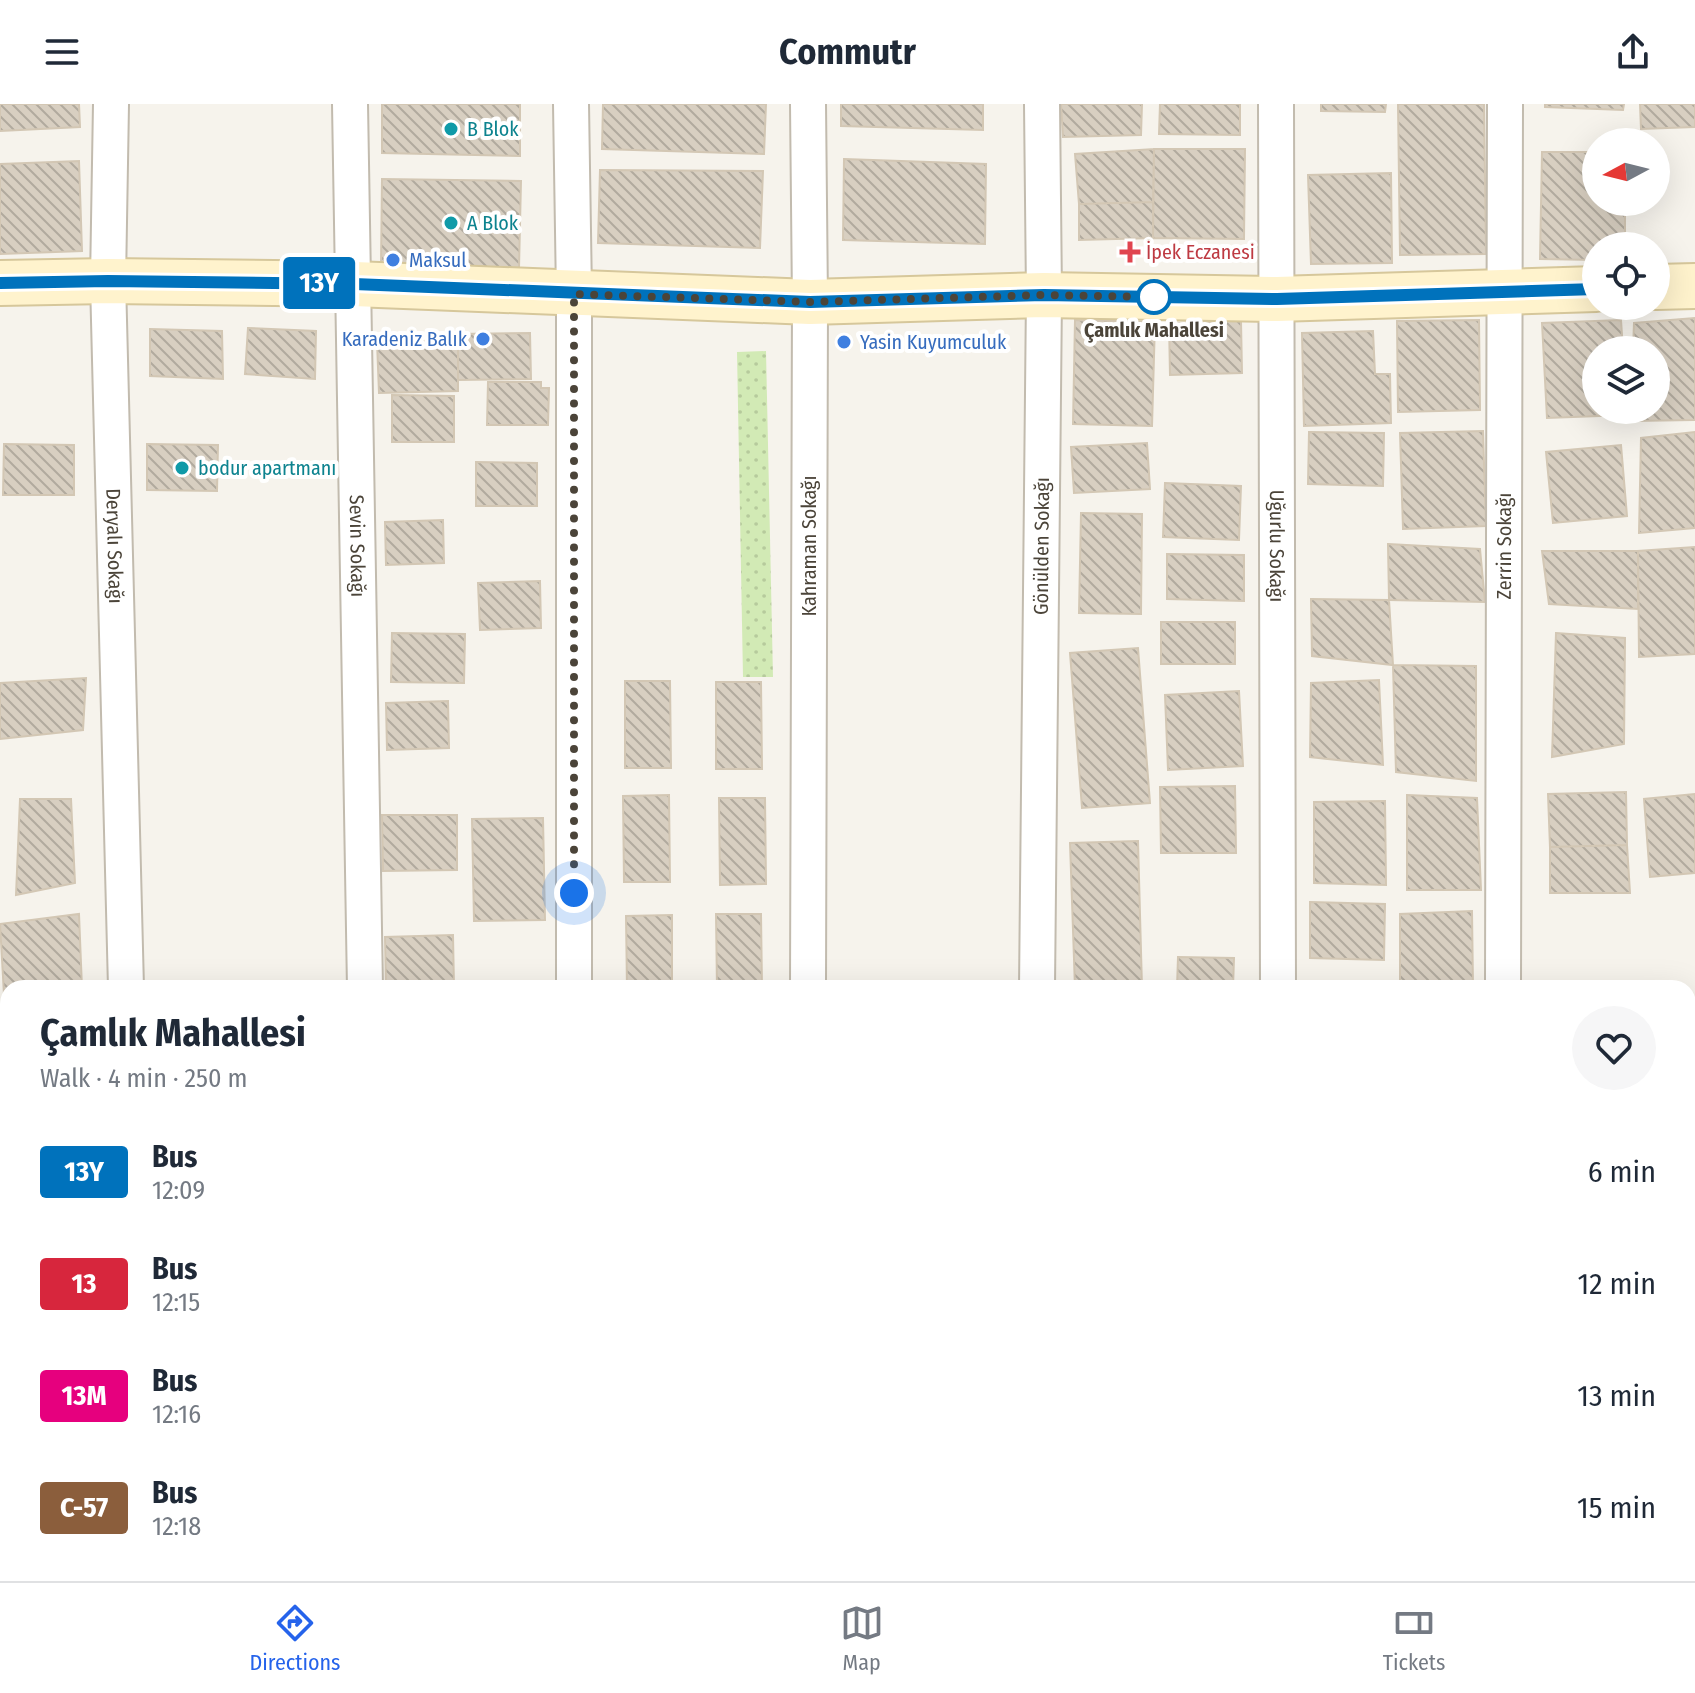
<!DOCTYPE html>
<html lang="en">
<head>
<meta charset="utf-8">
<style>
	body { margin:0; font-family:"Fira Sans Condensed",sans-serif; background:#f6f6f7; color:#1f2937; height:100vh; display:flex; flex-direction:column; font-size:30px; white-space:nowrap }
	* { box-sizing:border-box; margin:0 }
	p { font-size:26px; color:#747a83 }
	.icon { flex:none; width:44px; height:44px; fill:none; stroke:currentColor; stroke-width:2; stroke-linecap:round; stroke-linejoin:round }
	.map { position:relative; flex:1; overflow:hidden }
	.details { position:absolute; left:0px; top:876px; width:1696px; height:602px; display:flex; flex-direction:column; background:#fff; border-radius:24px 24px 0 0; box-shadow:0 8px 32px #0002 }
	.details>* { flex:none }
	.badge { padding:0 16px; border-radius:6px; font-size:28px; line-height:52px }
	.needle { width:52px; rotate:263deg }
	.fabs { position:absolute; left:1582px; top:24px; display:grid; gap:16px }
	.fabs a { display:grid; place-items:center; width:88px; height:88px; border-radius:50%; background:#fff; box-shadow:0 8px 32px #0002; font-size:40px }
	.you { position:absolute; width:40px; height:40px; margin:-20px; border:6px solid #fff; border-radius:50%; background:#1a73e8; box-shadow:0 0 0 12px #1a73e833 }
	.map>.badge { position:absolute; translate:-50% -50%; box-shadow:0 0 0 4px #fff }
	.round { display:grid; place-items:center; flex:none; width:84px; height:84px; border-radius:42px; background:#f6f6f7 }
	.head { display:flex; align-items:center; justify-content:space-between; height:136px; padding:0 40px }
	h1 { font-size:38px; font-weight:700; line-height:60px }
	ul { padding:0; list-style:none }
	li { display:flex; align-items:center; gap:24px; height:112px; padding:0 40px }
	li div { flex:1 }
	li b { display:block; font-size:30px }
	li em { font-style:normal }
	li .badge { min-width:88px; font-weight:700; text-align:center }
	header { display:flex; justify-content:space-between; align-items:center; height:104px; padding:0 40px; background:#fff; font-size:36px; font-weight:700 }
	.menu { display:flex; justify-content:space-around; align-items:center; height:112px; border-top:2px solid #e0e1e3; background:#fff; font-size:22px; color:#747a83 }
	.menu a { display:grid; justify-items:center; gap:4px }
	.menu .current { color:#2563eb }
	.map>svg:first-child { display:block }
	.forest { fill:url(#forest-crowns) }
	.park { fill:url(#park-dots) }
	.building { fill:url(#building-back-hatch); stroke:#d3c7b4; stroke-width:2 }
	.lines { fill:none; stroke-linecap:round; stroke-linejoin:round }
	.street-casing { stroke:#c2bbae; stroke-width:38 }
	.secondary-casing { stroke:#d6c79b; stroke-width:48 }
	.highway-casing { stroke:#e0a43c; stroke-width:48 }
	.street { stroke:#fff; stroke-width:34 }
	.secondary { stroke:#fff3cd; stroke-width:44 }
	.highway { stroke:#ffcf6e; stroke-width:44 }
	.line-casing { stroke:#fff; stroke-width:18 }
	.line { stroke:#0072bc; stroke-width:12 }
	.walk { stroke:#4b4439; stroke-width:8; stroke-dasharray:0 14.4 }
	.culture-dot { fill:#0f9aa8; stroke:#fff; stroke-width:3 }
	.health-dot { fill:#e0444e; stroke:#fff; stroke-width:3 }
	.shop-dot { fill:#3f7fe0; stroke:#fff; stroke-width:3 }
	.stop-dot { fill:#fff; stroke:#0072bc; stroke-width:4 }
	.labels { text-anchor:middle; stroke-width:8; stroke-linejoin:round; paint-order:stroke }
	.culture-label { font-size:20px; fill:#0d838f; stroke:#fff; text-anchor:start }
	.health-label { font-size:20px; fill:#be3a42; stroke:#fff; text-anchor:start }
	.shop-label { font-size:20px; fill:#366cbe; stroke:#fff; text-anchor:start }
	.stop-label { font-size:20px; font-weight:bold; fill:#4b4439; stroke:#fff }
	.street-label { font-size:20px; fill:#4b4439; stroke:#fff }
</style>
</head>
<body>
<header><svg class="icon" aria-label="menu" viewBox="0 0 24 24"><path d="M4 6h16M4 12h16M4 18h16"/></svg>Commutr<svg class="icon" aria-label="share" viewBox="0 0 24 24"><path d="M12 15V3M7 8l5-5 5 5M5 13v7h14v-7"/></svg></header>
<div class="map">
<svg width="1695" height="1477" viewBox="0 0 1695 1477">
	<defs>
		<pattern id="forest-crowns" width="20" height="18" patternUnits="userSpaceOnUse" patternTransform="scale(2)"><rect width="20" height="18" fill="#d2eab5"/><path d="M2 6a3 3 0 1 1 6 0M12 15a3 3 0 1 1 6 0" fill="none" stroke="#b6ca9c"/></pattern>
		<pattern id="park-dots" width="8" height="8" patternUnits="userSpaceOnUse" patternTransform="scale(2)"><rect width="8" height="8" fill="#d2eab5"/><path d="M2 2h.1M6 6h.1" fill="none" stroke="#b6ca9c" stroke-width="1.8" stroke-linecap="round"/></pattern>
		<pattern id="building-back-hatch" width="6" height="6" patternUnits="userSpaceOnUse" patternTransform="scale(2)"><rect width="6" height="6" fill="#d8cfc1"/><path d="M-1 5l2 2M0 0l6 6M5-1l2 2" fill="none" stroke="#b1aa9e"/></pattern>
	</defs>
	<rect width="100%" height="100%" fill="#f6f3ec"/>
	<path class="forest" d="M 1695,1283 L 1695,1359 L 1688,1362 L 1688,1287 Z
		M 0,1386 L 8,1386 L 8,1470 L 1403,1470 L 1381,1477 L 0,1477 Z"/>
	<path class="park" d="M 766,247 L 773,573 L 743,573 L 737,248 Z
		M 1695,1441 L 1695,1477 L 1615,1477 L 1633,1470 L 1688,1470 L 1688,1445 Z"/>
	<path class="building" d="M 0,0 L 79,0 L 80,23 L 0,27 Z
		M 382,0 L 520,0 L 520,52 L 382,49 Z
		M 603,0 L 766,0 L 764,50 L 602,45 Z
		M 841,0 L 983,0 L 983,26 L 841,22 Z
		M 1061,0 L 1142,0 L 1141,31 L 1063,33 Z
		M 1160,0 L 1240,0 L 1240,31 L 1159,30 Z
		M 1321,0 L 1386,0 L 1385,8 L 1321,7 Z
		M 1398,0 L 1484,0 L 1486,150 L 1400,151 Z
		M 1545,0 L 1624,0 L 1623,6 L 1545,3 Z
		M 1640,0 L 1695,0 L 1695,23 L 1641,25 Z
		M 1154,45 L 1245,45 L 1244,135 L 1153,134 Z
		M 1154,45 L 1153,98 L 1079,100 L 1075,50 Z
		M 1542,48 L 1596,48 L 1596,98 L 1625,98 L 1625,142 L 1596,142 L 1596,156 L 1540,155 Z
		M 844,55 L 986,60 L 985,140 L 843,136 Z
		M 79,57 L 82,147 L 0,150 L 0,60 Z
		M 600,66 L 763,67 L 760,144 L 598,139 Z
		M 1391,69 L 1392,159 L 1311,160 L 1308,71 Z
		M 382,75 L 521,77 L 519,164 L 381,162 Z
		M 1153,98 L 1153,134 L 1079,136 L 1079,100 Z
		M 1695,214 L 1695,316 L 1632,317 L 1632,306 L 1656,306 L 1656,246 L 1633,246 L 1634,219 Z
		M 1075,216 L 1155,218 L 1152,322 L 1073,320 Z
		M 1479,216 L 1480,306 L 1398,308 L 1397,217 Z
		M 1621,216 L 1623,246 L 1596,246 L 1596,306 L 1625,306 L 1626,311 L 1547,314 L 1542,219 Z
		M 1241,217 L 1242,269 L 1170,271 L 1169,219 Z
		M 248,224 L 316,227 L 315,275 L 245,270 Z
		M 150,225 L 222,227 L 223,275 L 150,272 Z
		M 1373,227 L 1375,270 L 1390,270 L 1391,319 L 1304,322 L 1302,229 Z
		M 530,229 L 531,275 L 458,276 L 458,230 Z
		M 458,236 L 458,287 L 379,289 L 377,238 Z
		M 488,278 L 541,278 L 541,284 L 549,284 L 548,321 L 487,321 Z
		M 392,291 L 454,292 L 454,338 L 392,338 Z
		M 1483,327 L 1486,422 L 1403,425 L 1400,329 Z
		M 1309,328 L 1384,329 L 1383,382 L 1308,380 Z
		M 1695,328 L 1695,424 L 1639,429 L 1641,334 Z
		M 1147,339 L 1150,385 L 1074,389 L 1071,343 Z
		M 4,340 L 74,341 L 74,391 L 3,391 Z
		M 147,340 L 218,341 L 217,387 L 147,386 Z
		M 1621,341 L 1627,412 L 1553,419 L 1546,348 Z
		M 476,358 L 537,359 L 537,402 L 476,402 Z
		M 1165,379 L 1241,382 L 1239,436 L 1163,433 Z
		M 1081,409 L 1142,410 L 1141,510 L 1079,509 Z
		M 443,416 L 444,459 L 386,461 L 385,418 Z
		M 1388,440 L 1480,445 L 1485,498 L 1389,496 Z
		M 1695,443 L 1695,550 L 1639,553 L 1638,447 Z
		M 1542,447 L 1638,447 L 1638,505 L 1549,500 Z
		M 1167,450 L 1244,451 L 1244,497 L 1167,495 Z
		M 540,477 L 541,524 L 480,526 L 478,479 Z
		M 1311,495 L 1389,496 L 1393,561 L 1312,552 Z
		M 1161,518 L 1235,518 L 1235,560 L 1161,560 Z
		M 392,529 L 465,530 L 464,579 L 391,578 Z
		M 1556,529 L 1625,534 L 1624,640 L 1552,653 Z
		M 1138,544 L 1150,699 L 1082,704 L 1070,549 Z
		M 1393,561 L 1476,562 L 1476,677 L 1396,668 Z
		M 86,574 L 83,626 L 0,635 L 0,579 Z
		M 1379,576 L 1383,661 L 1310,653 L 1311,579 Z
		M 625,577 L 670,577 L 671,664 L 625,664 Z
		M 716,578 L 761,578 L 762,665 L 716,665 Z
		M 1239,587 L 1243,662 L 1168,666 L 1165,591 Z
		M 448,597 L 449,644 L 387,646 L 386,599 Z
		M 1235,682 L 1236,749 L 1161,749 L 1160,683 Z
		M 1626,688 L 1627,741 L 1550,743 L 1548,690 Z
		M 1695,690 L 1695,769 L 1650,773 L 1644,695 Z
		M 669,691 L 670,778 L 624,778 L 623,692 Z
		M 1407,691 L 1477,694 L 1481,786 L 1407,786 Z
		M 719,694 L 765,694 L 766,780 L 720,781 Z
		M 20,695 L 71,695 L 75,779 L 16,791 Z
		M 1385,697 L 1386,781 L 1314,779 L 1314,698 Z
		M 382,711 L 457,711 L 457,766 L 383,767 Z
		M 543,714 L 545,816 L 474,817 L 472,715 Z
		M 1138,737 L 1142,884 L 1075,884 L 1070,739 Z
		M 1627,741 L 1630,789 L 1550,789 L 1550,743 Z
		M 1310,798 L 1385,800 L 1384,856 L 1310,854 Z
		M 1472,807 L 1473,884 L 1400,884 L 1400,810 Z
		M 79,810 L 82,884 L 8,884 L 8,908 L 5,908 L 0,820 Z
		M 716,810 L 761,810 L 762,884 L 717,884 Z
		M 672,811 L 672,884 L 627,884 L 626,812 Z
		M 453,831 L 454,884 L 386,884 L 385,833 Z
		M 1178,853 L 1234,854 L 1233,884 L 1177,884 Z
		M 4,978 L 8,978 L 8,1069 L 3,1069 Z
		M 1688,1098 L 1695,1098 L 1695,1155 L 1688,1155 Z
		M 1688,1171 L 1695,1171 L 1695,1235 L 1688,1235 Z
		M 0,1234 L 8,1234 L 8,1287 L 0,1287 Z"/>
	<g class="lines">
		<defs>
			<g id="street">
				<path id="s1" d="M 111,0 L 108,177 L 126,884"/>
				<path id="s2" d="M 350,0 L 365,884"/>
				<path d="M 571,0 L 574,190 L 574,884"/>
				<path d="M 808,0 L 810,198 L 808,884"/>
				<path id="s3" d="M 1276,0 L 1278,884"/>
				<path id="s4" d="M 1037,884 L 1044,191 L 1042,0"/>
				<path id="s5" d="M 1503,884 L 1505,0"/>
				<path d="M 1688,950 L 1695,950"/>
				<path d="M 0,951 L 8,951"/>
				<path d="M 0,1347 L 8,1346"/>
			</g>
			<path id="secondary" d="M 0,179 L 108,177 L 354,180 L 810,198 L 1044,191 L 1277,195 L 1596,185
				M 1656,183 L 1695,182"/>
			<path id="highway" d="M 1688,1400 L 1695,1396
				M 1523,1477 L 1540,1470"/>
		</defs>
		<use href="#street" class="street-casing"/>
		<use href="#secondary" class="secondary-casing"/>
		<use href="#highway" class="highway-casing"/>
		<use href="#street" class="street"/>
		<use href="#secondary" class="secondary"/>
		<use href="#highway" class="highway"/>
	</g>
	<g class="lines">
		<defs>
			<path id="line" d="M 0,179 L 108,177 L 354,180 L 810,198 L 1044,191 L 1277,195 L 1596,185"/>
		</defs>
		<use href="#line" class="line-casing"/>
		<use href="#line" class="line"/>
		<path class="walk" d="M 574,789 L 574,190 L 810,198 L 1044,191 L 1160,193 L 1154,193"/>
	</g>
	<g class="culture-dot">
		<circle cx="451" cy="25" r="8"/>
		<circle cx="451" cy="119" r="8"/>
		<circle cx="182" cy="364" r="8"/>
	</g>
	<path class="health-dot" d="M1126 136h8v8h8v8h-8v8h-8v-8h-8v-8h8z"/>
	<g class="shop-dot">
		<circle cx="393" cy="156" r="8"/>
		<circle cx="483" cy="235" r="8"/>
		<circle cx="844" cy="238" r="8"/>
	</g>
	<circle class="stop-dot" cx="1154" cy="193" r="16"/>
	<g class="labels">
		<g class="culture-label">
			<text x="467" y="32">B Blok</text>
			<text x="467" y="126">A Blok</text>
			<text x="198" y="371">bodur apartmanı</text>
		</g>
		<g class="health-label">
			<text x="1146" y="155">İpek Eczanesi</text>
		</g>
		<g class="shop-label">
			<text x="409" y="163">Maksul</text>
			<text x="467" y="242" text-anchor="end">Karadeniz Balık</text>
			<text x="860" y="245">Yasin Kuyumculuk</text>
		</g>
		<g class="stop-label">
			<text x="1154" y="233">Çamlık Mahallesi</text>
		</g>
		<g class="street-label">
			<text dy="7" stroke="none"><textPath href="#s1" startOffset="442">Deryalı Sokağı</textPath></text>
			<text dy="7" stroke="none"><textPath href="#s2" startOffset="442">Sevin Sokağı</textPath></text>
			<text transform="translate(809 442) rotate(-90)" y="7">Kahraman Sokağı</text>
			<text dy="7" stroke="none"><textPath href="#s4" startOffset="442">Gönülden Sokağı</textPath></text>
			<text dy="7" stroke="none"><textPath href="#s3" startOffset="442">Uğurlu Sokağı</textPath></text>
			<text dy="7" stroke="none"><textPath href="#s5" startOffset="442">Zerrin Sokağı</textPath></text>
		</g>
	</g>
</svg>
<div class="fabs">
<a><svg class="needle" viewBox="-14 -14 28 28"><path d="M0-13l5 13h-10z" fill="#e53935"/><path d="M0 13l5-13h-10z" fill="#747a83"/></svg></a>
<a><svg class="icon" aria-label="locate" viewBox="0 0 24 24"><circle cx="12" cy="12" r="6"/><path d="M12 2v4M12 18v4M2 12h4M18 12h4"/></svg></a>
<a><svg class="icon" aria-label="layers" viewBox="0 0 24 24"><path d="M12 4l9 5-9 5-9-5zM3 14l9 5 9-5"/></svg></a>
</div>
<div class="you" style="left:574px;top:789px"></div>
<b class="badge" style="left:319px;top:179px;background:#0072bc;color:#fff">13Y</b>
<section class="details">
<div class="head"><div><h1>Çamlık Mahallesi</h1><p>Walk · 4 min · 250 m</p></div><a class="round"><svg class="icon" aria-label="heart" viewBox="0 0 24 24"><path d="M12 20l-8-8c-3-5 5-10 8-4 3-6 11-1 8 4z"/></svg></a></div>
<ul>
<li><span class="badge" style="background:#0072bc;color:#fff">13Y</span><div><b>Bus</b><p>12:09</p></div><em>6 min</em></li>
<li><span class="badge" style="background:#d7263d;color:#fff">13</span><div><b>Bus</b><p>12:15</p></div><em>12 min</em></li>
<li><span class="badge" style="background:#e6007e;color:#fff">13M</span><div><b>Bus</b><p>12:16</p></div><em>13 min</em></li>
<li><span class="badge" style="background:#8b5e3c;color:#fff">C-57</span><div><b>Bus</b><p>12:18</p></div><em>15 min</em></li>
</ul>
</section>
</div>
<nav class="menu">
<a class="current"><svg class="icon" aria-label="directions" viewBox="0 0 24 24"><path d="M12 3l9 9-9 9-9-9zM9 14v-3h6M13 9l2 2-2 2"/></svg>Directions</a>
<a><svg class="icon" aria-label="map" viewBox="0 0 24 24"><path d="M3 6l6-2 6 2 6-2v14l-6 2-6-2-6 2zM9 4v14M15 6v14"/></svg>Map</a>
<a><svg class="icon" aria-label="tickets" viewBox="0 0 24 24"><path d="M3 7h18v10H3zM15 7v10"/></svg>Tickets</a>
</nav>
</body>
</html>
